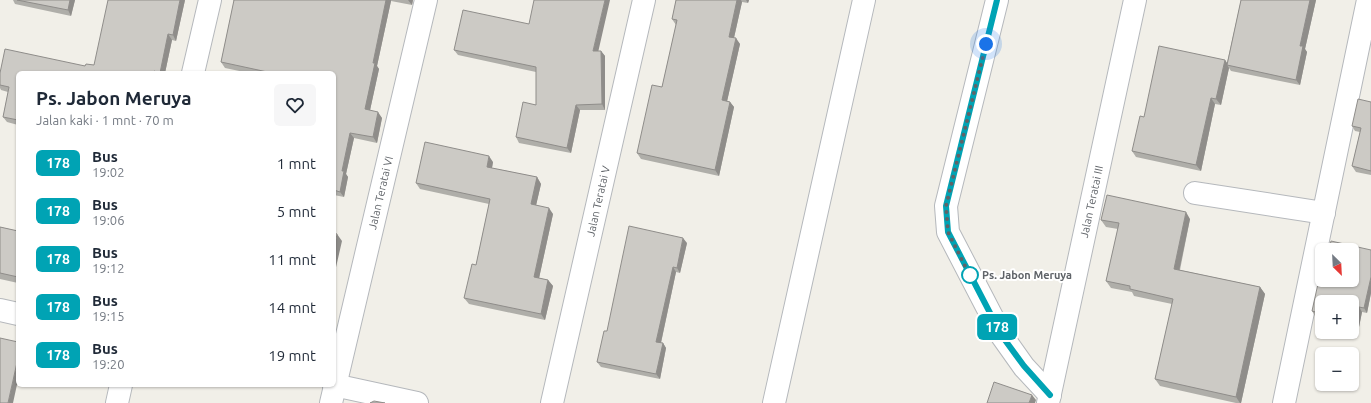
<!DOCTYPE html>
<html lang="id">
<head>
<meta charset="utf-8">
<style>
	body { margin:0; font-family:Ubuntu,sans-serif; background:#f6f6f7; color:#1f2937; height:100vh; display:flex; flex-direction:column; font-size:15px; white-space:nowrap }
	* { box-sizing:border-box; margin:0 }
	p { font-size:13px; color:#747a83 }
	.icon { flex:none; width:22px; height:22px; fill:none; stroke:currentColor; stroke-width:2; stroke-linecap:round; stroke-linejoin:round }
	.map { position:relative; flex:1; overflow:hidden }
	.drawer { position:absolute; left:16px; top:71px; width:320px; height:316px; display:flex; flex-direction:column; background:#fff; border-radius:6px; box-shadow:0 1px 3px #0004 }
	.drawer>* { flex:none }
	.badge { padding:0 8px; border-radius:6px; font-size:14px; line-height:26px }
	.needle { width:26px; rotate:156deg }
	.fabs { position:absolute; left:1315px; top:243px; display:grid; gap:8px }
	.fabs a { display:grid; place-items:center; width:44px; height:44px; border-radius:6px; background:#fff; box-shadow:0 1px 3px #0004; font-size:20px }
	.you { position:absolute; width:20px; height:20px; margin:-10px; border:3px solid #fff; border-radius:50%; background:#1a73e8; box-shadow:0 0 0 6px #1a73e833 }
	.map>.badge { position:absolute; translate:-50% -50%; box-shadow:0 0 0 2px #fff }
	.round { display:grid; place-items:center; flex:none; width:42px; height:42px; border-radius:6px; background:#f6f6f7 }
	.summary { display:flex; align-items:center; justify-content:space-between; height:68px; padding:0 20px }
	h1 { font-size:19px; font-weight:700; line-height:30px }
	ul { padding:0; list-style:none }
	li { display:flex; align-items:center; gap:12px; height:48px; padding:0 20px }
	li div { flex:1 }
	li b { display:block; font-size:15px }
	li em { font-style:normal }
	li .badge { min-width:44px; font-weight:700; text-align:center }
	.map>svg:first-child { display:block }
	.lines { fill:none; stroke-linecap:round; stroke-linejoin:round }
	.minor-casing { stroke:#b5b8bc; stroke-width:24 }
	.minor { stroke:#fff; stroke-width:22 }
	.wall { fill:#afaea9 }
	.shaded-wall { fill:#8f8d8a }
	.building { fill:#cccac5; stroke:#8f8d8a }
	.line-casing { stroke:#fff; stroke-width:9 }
	.line { stroke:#00a3b4; stroke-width:6 }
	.walk { stroke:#5f6368; stroke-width:4; stroke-dasharray:0 7.2 }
	.stop-dot { fill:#fff; stroke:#00a3b4; stroke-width:2 }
	.labels { text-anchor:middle; stroke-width:4; stroke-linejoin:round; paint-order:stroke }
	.street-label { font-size:11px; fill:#5f6368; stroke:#fff }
	.stop-label { font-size:11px; font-weight:bold; fill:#5f6368; stroke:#fff; text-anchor:start }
</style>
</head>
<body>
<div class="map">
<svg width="1371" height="403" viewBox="0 0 1371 403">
	<rect width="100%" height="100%" fill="#f1efe8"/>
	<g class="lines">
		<defs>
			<g id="minor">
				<path d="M 997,0 L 946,206 L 948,232 L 1002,336 L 1024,367 L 1050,395"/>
				<path d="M 193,73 L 210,0"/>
				<path d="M 1195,193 L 1324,213"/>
				<path d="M 0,310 L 18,314"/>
				<path d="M 334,385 L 417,403"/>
				<path d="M 117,403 L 121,385"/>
				<path id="s1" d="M 331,403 L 426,0"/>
				<path id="s2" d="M 552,403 L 644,0"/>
				<path d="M 774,403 L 864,0"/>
				<path id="s3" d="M 1048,403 L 1135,0"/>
				<path d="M 1284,403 L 1368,0"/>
			</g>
		</defs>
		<use href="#minor" class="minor-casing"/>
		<use href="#minor" class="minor"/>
	</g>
	<path class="wall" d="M 13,0 L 75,0 L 71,16 L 15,4 Z
		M 185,0 L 176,41 L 172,40 L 165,73 L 18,73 L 18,125 L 7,122 L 3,117 L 8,92 L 1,90 L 0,88 L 0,73 L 94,65 Z
		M 233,0 L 413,0 L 412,5 L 391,1 L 377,66 L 379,69 L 370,110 L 382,118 L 377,143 L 354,138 L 346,174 L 348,177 L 344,197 L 334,195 L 334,73 L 249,73 L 225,68 L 221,62 L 234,1 Z
		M 676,0 L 749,0 L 748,3 L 742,2 L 734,38 L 740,44 L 727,101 L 730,102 L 734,107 L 719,176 L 641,159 L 637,153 L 662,87 L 676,25 L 672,19 Z
		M 1241,0 L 1316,0 L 1305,49 L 1307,52 L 1300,85 L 1231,71 L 1229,68 L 1221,105 L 1215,104 L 1201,171 L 1136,157 L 1132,151 L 1225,60 L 1227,63 Z
		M 454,50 L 601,51 L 605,56 L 605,110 L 580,110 L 571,153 L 519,143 L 516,137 L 536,105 L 536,72 L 458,55 Z
		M 1371,102 L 1371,175 L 1356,172 L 1352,166 L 1360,132 L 1355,131 L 1352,126 Z
		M 493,162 L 492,168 L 537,177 L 541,184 L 536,205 L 553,214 L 539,278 L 548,280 L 553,286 L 545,320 L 469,304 L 464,298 L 476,265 L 489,204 L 420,189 L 416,183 Z
		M 1190,219 L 1180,270 L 1260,287 L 1265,294 L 1241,403 L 1236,403 L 1160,386 L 1155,379 L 1172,304 L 1134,296 L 1132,292 L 1111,288 L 1106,281 L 1118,229 L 1106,227 L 1101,220 Z
		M 0,227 L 18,231 L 18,283 L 0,279 Z
		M 687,243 L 680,273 L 676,272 L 661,343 L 663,343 L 666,348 L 660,379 L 601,367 L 597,362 L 607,331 Z
		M 1371,250 L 1371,293 L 1367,313 L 1362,312 L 1358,332 L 1352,331 L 1352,302 L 1322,302 L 1322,317 L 1315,316 L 1312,311 L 1322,280 Z"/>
	<path class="shaded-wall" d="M 70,0 L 75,0 L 71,16 L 68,10 Z
		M 180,0 L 185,0 L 176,41 L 173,35 Z
		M 386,0 L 391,0 L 391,1 L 377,66 L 379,69 L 369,115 L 365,109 L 373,63 Z
		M 408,0 L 413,0 L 412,5 Z
		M 605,0 L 610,0 L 597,57 L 593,51 Z
		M 737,0 L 741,0 L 742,2 L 733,42 L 729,37 Z
		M 746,0 L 749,0 L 748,3 Z
		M 1310,0 L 1316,0 L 1305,49 L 1307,52 L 1300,85 L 1296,80 L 1300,46 Z
		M 168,34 L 172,40 L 165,73 L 160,73 Z
		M 736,38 L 740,44 L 726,106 L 722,100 Z
		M 601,51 L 605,56 L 605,110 L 602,104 Z
		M 1225,60 L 1229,66 L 1227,65 L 1229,68 L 1221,105 L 1216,99 Z
		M 1211,98 L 1215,104 L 1201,171 L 1196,165 Z
		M 730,102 L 734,107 L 719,176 L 715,170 Z
		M 576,105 L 580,110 L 571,153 L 567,148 Z
		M 378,112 L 382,118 L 377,143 L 373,137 Z
		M 350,133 L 354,138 L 346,174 L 348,177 L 344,197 L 340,192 L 342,171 Z
		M 489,156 L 493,162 L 491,173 L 487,167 Z
		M 537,177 L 541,184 L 535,210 L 531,204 Z
		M 549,208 L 553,214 L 538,283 L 534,277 Z
		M 1186,212 L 1190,219 L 1178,276 L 1174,269 Z
		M 337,234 L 342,241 L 334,276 L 334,250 Z
		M 683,238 L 687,243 L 680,273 L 677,268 Z
		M 673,267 L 676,272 L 660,347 L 656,342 Z
		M 1371,277 L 1371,293 L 1367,313 L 1364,308 Z
		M 548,280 L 553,286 L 545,320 L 541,314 Z
		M 1260,287 L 1265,294 L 1241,403 L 1240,403 L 1236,397 Z
		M 1359,307 L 1362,312 L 1358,332 L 1355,328 Z
		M 663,343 L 666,348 L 660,379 L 656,374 Z
		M 18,358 L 18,380 L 13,403 L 8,403 Z
		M 1032,395 L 1036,400 L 1035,403 L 1029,403 Z"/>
	<path class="building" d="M 17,0 L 70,0 L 68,10 Z
		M 108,0 L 180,0 L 173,35 L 168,34 L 160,73 L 154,71 L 154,73 L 18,73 L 18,120 L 3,117 L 9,87 L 0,85 L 0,73 L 5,49 L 85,66 L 86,64 L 94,65 Z
		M 234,0 L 386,0 L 373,63 L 375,63 L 365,109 L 378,112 L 373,137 L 350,133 L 342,171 L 344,171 L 340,192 L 334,190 L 334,73 L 272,73 L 221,62 Z
		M 534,0 L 605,0 L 593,51 L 601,51 L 602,104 L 576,105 L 567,148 L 516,137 L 523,102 L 536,105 L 536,67 L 454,50 L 463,10 L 529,24 Z
		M 676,0 L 737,0 L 729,37 L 736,38 L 722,100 L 730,102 L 715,170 L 637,153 L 652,85 L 662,87 L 677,20 L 672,19 Z
		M 1241,0 L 1310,0 L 1300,46 L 1303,46 L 1296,80 L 1227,65 Z
		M 1159,46 L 1225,60 L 1216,99 L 1211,98 L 1196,165 L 1132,151 L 1140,116 L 1144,117 Z
		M 1358,99 L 1371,102 L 1371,171 L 1352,166 L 1361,128 L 1352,126 Z
		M 425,142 L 489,156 L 487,167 L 537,177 L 531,204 L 549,208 L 534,277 L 548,280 L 541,314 L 464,298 L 472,264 L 476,265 L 490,199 L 416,183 Z
		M 1107,195 L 1186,212 L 1174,269 L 1260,287 L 1236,397 L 1155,379 L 1173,299 L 1130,289 L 1130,286 L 1106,281 L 1119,223 L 1101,220 Z
		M 629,226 L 683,238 L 677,268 L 673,267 L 656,342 L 663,343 L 656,374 L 597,362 L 604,331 L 607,331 Z
		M 0,227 L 18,231 L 18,277 L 0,273 Z
		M 334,233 L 337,234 L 334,250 Z
		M 1331,241 L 1371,250 L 1371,277 L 1364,308 L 1359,307 L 1355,328 L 1352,327 L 1352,302 L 1322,302 L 1322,314 L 1312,311 L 1321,270 L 1322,270 L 1322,280 L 1352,280 L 1352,250 L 1329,250 Z
		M 0,338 L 18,342 L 18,358 L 8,403 L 0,403 Z
		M 994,382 L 1032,395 L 1029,403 L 987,403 Z
		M 374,401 L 385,403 L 370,403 Z"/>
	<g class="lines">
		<defs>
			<path id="line" d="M 997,0 L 946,206 L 948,232 L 1002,336 L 1024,366 L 1050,395"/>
		</defs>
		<use href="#line" class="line-casing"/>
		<use href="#line" class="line"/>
		<path class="walk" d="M 970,275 L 972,280 L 948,232 L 946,206 L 986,44"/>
	</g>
	<circle class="stop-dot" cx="970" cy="275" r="8"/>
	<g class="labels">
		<g class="street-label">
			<text dy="4" stroke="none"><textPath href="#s1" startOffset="216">Jalan Teratai VI</textPath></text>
			<text dy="4" stroke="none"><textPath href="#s3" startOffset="206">Jalan Teratai III</textPath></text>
			<text dy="4" stroke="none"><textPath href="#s2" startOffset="207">Jalan Teratai V</textPath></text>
		</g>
		<g class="stop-label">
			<text x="982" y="279">Ps. Jabon Meruya</text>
		</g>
	</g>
</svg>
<div class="fabs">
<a><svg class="needle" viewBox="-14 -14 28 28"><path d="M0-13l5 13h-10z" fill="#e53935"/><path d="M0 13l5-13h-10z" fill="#747a83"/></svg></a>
<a>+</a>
<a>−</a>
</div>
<div class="you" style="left:986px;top:44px"></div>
<b class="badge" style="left:997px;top:327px;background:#00a3b4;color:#fff">178</b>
<section class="drawer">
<div class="summary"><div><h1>Ps. Jabon Meruya</h1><p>Jalan kaki · 1 mnt · 70 m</p></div><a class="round"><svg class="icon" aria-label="heart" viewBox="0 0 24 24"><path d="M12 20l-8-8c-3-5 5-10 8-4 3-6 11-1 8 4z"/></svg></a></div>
<ul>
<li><span class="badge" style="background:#00a3b4;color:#fff">178</span><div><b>Bus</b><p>19:02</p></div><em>1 mnt</em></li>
<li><span class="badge" style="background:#00a3b4;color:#fff">178</span><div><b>Bus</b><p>19:06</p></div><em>5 mnt</em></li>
<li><span class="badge" style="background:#00a3b4;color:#fff">178</span><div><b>Bus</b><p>19:12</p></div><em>11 mnt</em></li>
<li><span class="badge" style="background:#00a3b4;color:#fff">178</span><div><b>Bus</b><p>19:15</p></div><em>14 mnt</em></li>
<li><span class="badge" style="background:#00a3b4;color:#fff">178</span><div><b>Bus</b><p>19:20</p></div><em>19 mnt</em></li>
</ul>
</section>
</div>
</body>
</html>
